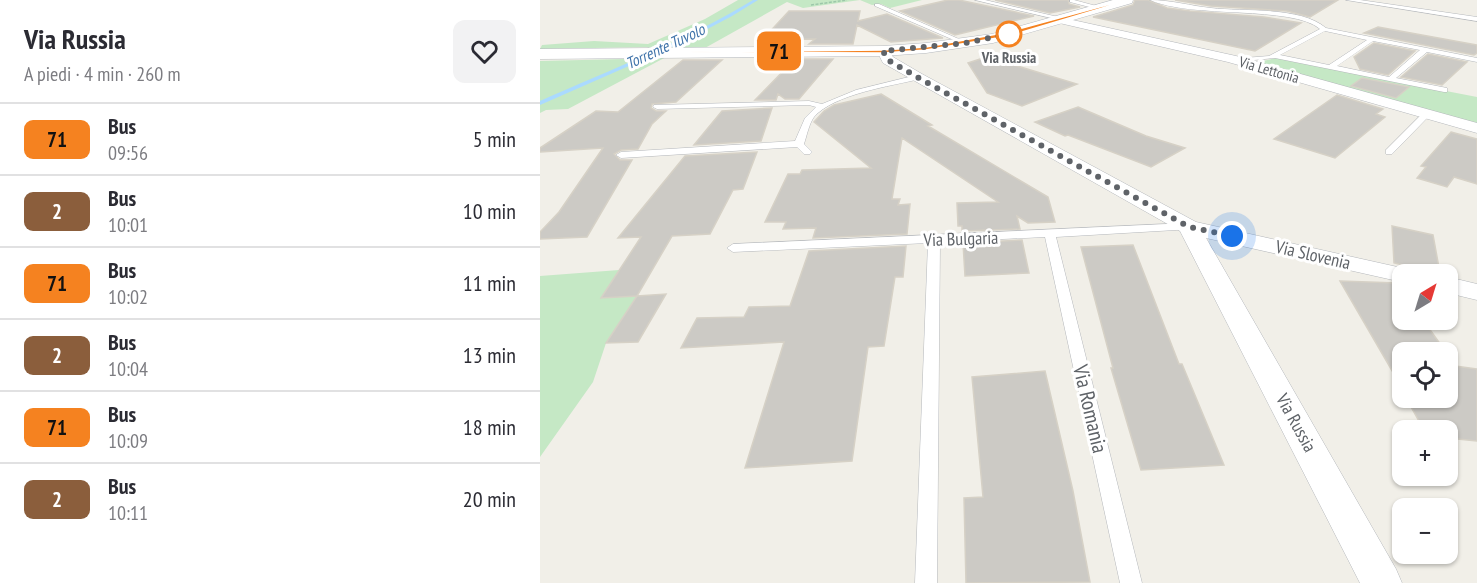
<!DOCTYPE html>
<html lang="it">
<head>
<meta charset="utf-8">
<style>
	body { margin:0; font-family:"PT Sans Narrow",sans-serif; background:#f2f2f3; color:#2b2b33; height:100vh; display:flex; flex-direction:column; font-size:22px; white-space:nowrap }
	* { box-sizing:border-box; margin:0 }
	p { font-size:20px; color:#7c7c81 }
	.icon { flex:none; width:33px; height:33px; fill:none; stroke:currentColor; stroke-width:2; stroke-linecap:round; stroke-linejoin:round }
	.map { position:relative; flex:1; overflow:hidden }
	.drawer { display:flex; flex-direction:column; background:#fff; width:540px }
	.drawer>* { flex:none }
	.badge { padding:0 12px; border-radius:9px; font-size:21px; line-height:39px }
	.needle { width:39px; rotate:38deg }
	.fabs { position:absolute; left:852px; top:264px; display:grid; gap:12px }
	.fabs a { display:grid; place-items:center; width:66px; height:66px; border-radius:12px; background:#fff; box-shadow:0 2px 4px #0004; font-size:30px }
	.you { position:absolute; width:30px; height:30px; margin:-15px; border:4px solid #fff; border-radius:50%; background:#1a73e8; box-shadow:0 0 0 9px #1a73e833 }
	.map>.badge { position:absolute; translate:-50% -50%; box-shadow:0 0 0 3px #fff }
	.round { display:grid; place-items:center; flex:none; width:63px; height:63px; border-radius:12px; background:#f2f2f3 }
	.headline { display:flex; align-items:center; justify-content:space-between; height:102px; padding:0 24px }
	h1 { font-size:28px; font-weight:700; line-height:45px }
	ul { padding:0; list-style:none }
	li { display:flex; align-items:center; gap:18px; height:72px; padding:0 24px; border-top:2px solid #e1e1e2 }
	li div { flex:1 }
	li b { display:block; font-size:22px }
	li em { font-style:normal }
	li .badge { min-width:66px; font-weight:700; text-align:center }
	main { display:flex; flex:1; min-height:0 }
	.map>svg:first-child { display:block }
	.green { fill:#c5e8c5 }
	.lines { fill:none; stroke-linecap:round; stroke-linejoin:round }
	.stream { fill:#aadaff; fill-rule:evenodd }
	.building { fill:#cccac5; stroke:#d6d1c6; stroke-width:1.5 }
	.lane-casing { stroke:#b5b8bc; stroke-width:1 }
	.street-casing { stroke:#b5b8bc; stroke-width:1 }
	.secondary-casing { stroke:#b6babf; stroke-width:1 }
	.path { stroke:#9cc7a9; stroke-width:1.5; stroke-dasharray:3 1.5; stroke-linecap:butt }
	.lane { fill:#fff; fill-rule:evenodd }
	.street { fill:#fff; fill-rule:evenodd }
	.secondary { fill:#fff; fill-rule:evenodd }
	.line { fill:#f58220; stroke:#fff; stroke-width:1.5 }
	.walk { stroke:#5f6368; stroke-width:6; stroke-dasharray:0 10.8 }
	.stop-dot { fill:#fff; stroke:#f58220; stroke-width:3 }
	.labels { text-anchor:middle; stroke-width:6; stroke-linejoin:round; paint-order:stroke }
	.far-stop-label { font-size:15px; font-weight:bold; fill:#5f6368; stroke:#fff }
	.far-street-label { font-size:15px; fill:#5f6368; stroke:#fff }
	.far-water-label { font-size:16px; font-style:italic; fill:#4174aa; stroke:#fff }
	.street-label { font-size:18px; fill:#5f6368; stroke:#fff }
	.near-street-label { font-size:21px; fill:#5f6368; stroke:#fff }
</style>
</head>
<body>
<main>
<section class="drawer">
<div class="headline"><div><h1>Via Russia</h1><p>A piedi · 4 min · 260 m</p></div><a class="round"><svg class="icon" aria-label="heart" viewBox="0 0 24 24"><path d="M12 20l-8-8c-3-5 5-10 8-4 3-6 11-1 8 4z"/></svg></a></div>
<ul>
<li><span class="badge" style="background:#f58220;color:#111">71</span><div><b>Bus</b><p>09:56</p></div><em>5 min</em></li>
<li><span class="badge" style="background:#8b5e3c;color:#fff">2</span><div><b>Bus</b><p>10:01</p></div><em>10 min</em></li>
<li><span class="badge" style="background:#f58220;color:#111">71</span><div><b>Bus</b><p>10:02</p></div><em>11 min</em></li>
<li><span class="badge" style="background:#8b5e3c;color:#fff">2</span><div><b>Bus</b><p>10:04</p></div><em>13 min</em></li>
<li><span class="badge" style="background:#f58220;color:#111">71</span><div><b>Bus</b><p>10:09</p></div><em>18 min</em></li>
<li><span class="badge" style="background:#8b5e3c;color:#fff">2</span><div><b>Bus</b><p>10:11</p></div><em>20 min</em></li>
</ul>
</section>
<div class="map">
<svg width="937" height="583" viewBox="0 0 937 583">
	<rect width="100%" height="100%" fill="#f1efe8"/>
	<path class="green" d="M 198,0 L 382,0 L 350,8 L 341,4 L 332,5 L 320,0 L 263,8 L 247,2 L 165,48 L 128,56 L 28,109 L 6,110 L 0,113 L 0,61 L 84,59 L 109,47 L 0,49 L 2,45 L 54,41 L 108,44 L 165,19 Z
		M 736,58 L 937,97 L 937,125 L 714,63 Z
		M 79,270 L 97,296 L 66,343 L 53,382 L 0,457 L 0,276 Z"/>
	<g class="lines">
		<path class="stream" d="M 213,0 L 218,0 L 192,16 L 139,44 L 0,105 L 0,101 C 72,69 146,41 213,0 Z"/>
	</g>
	<path class="building" d="M 408,0 L 419,0 L 494,16 L 415,35 L 360,11 Z
		M 455,0 L 528,0 L 529,4 L 540,7 L 510,13 Z
		M 595,0 L 608,0 L 627,8 L 650,11 L 724,17 L 761,23 L 715,51 L 553,17 L 593,5 Z
		M 635,0 L 798,0 L 770,17 L 747,11 L 671,6 Z
		M 249,11 L 320,11 L 318,21 L 347,14 L 403,38 L 351,42 L 317,25 L 313,44 L 269,44 L 275,39 L 222,40 Z
		M 838,27 L 937,45 L 937,53 L 934,55 L 824,33 Z
		M 834,43 L 875,51 L 848,75 L 820,69 L 814,57 Z
		M 888,54 L 927,62 L 902,85 L 861,77 Z
		M 446,57 L 474,65 L 537,84 L 482,106 L 447,93 L 428,63 Z
		M 255,59 L 293,59 L 259,99 L 245,99 L 238,94 L 236,100 L 215,100 Z
		M 143,60 L 182,60 L 136,102 L 112,104 L 111,108 L 116,111 L 126,111 L 112,124 L 98,149 L 81,150 L 74,154 L 80,160 L 92,160 L 47,237 L 0,239 L 0,232 L 19,212 L 63,148 L 0,152 L 0,148 L 56,111 L 78,112 Z
		M 822,78 L 869,87 L 856,98 L 811,86 Z
		M 341,94 L 392,125 L 388,126 L 508,197 L 515,222 L 488,223 L 477,216 L 480,229 L 422,231 L 422,226 L 418,226 L 417,203 L 458,202 L 362,138 L 352,199 L 360,199 L 358,205 L 370,204 L 367,234 L 273,238 L 276,228 L 243,229 L 246,222 L 225,222 L 248,174 L 260,174 L 262,170 L 331,168 L 274,122 L 284,111 L 294,105 Z
		M 797,95 L 843,109 L 836,114 L 845,117 L 795,158 L 734,139 Z
		M 538,107 L 606,136 L 645,148 L 611,167 L 528,135 L 525,136 L 495,122 Z
		M 232,108 L 221,141 L 154,145 L 182,111 Z
		M 911,132 L 937,139 L 937,184 L 914,177 L 907,187 L 877,178 L 886,167 L 881,166 Z
		M 217,152 L 203,189 L 193,190 L 170,234 L 132,236 L 97,296 L 61,298 L 101,237 L 78,238 L 145,156 Z
		M 852,226 L 893,235 L 900,273 L 854,263 Z
		M 482,240 L 489,273 L 425,276 L 423,243 Z
		M 593,245 L 639,364 L 642,364 L 684,465 L 601,470 L 571,368 L 573,368 L 541,247 Z
		M 366,246 L 363,277 L 355,277 L 344,346 L 328,347 L 312,461 L 205,468 L 244,342 L 141,348 L 157,318 L 204,317 L 209,307 L 250,306 L 269,251 Z
		M 800,281 L 857,283 L 862,291 L 862,320 L 883,320 L 906,352 L 862,352 L 862,388 Z
		M 126,294 L 98,342 L 66,343 L 97,296 Z
		M 908,365 L 937,369 L 937,441 L 908,438 L 908,430 L 884,430 L 866,398 L 908,398 Z
		M 505,371 L 533,491 L 550,582 L 426,583 L 424,498 L 443,497 L 432,377 Z"/>
	<g class="lines">
		<defs>
			<path id="lane" d="M 435,0 L 445,0 L 527,19 L 524,21 Z
				M 530,0 L 534,0 L 564,8 L 561,10 L 530,2 Z
				M 610,0 C 631,0 651,6 671,8 C 704,12 760,6 786,28 L 937,58 L 937,62 L 887,52 L 856,78 L 907,88 L 907,92 L 904,92 L 735,58 L 694,62 L 692,59 L 729,56 L 780,29 C 752,5 651,19 610,0 ZM 785,31 L 827,40 L 789,65 L 740,55 ZM 833,41 L 880,50 L 849,77 L 797,66 Z
				M 806,0 L 820,0 L 937,17 L 937,21 Z
				M 335,4 L 339,4 L 428,43 L 423,44 L 335,6 Z
				M 377,75 L 380,75 L 380,79 C 351,86 294,94 274,117 C 269,124 267,135 264,144 L 272,152 L 270,154 L 264,154 L 257,147 L 81,158 L 76,155 L 81,152 L 255,141 L 265,118 L 276,107 L 269,105 L 117,109 L 113,107 L 114,105 L 269,101 L 282,104 L 316,90 Z
				M 883,113 L 890,115 L 852,154 L 846,154 L 846,150 Z
				M 649,223 L 655,227 L 653,229 L 516,237 L 602,583 L 580,583 L 505,237 L 400,242 L 397,583 L 375,583 L 388,243 L 193,252 L 187,248 L 193,244 Z"/>
			<path id="street" d="M 519,17 L 696,56 L 937,123 L 937,133 L 688,62 L 515,22 L 515,18 Z
				M 343,47 L 347,48 L 353,57 L 382,74 L 656,222 L 871,270 L 874,274 L 862,274 L 862,282 L 666,238 L 856,569 L 862,583 L 820,583 L 640,231 L 343,63 L 337,51 Z
				M 908,277 L 937,284 L 937,300 L 908,293 Z"/>
			<path id="secondary" d="M 573,0 L 593,0 L 592,3 L 453,43 L 386,53 L 343,56 L 0,59 L 0,49 L 343,46 L 386,43 L 452,34 Z"/>
		</defs>
		<use href="#lane" class="lane-casing"/>
		<use href="#street" class="street-casing"/>
		<use href="#secondary" class="secondary-casing"/>
		<path class="path" d="M 271,5 L 307,0"/>
		<use href="#lane" class="lane"/>
		<use href="#street" class="street"/>
		<use href="#secondary" class="secondary"/>
	</g>
	<path class="line" d="M 585,0 L 589,0 L 469,36 L 386,50 L 343,53 L 148,52 L 343,50 L 386,47 L 468,32 Z"/>
	<g class="lines">
		<path class="walk" d="M 469,34 L 425,43 L 343,51 L 348,60 L 377,77 L 649,227 L 692,236"/>
	</g>
	<circle class="stop-dot" cx="469" cy="34" r="12"/>
	<g class="labels">
		<g class="far-stop-label">
			<text x="469" y="63">Via Russia</text>
		</g>
		<g class="far-street-label">
			<text transform="translate(729 70) rotate(16)" y="5">Via Lettonia</text>
		</g>
		<g class="far-water-label">
			<text transform="translate(125 46) rotate(-25)" y="6">Torrente Tuvolo</text>
		</g>
		<g class="street-label">
			<text transform="translate(421 239) rotate(-2)" y="6">Via Bulgaria</text>
			<text transform="translate(773 255) rotate(13)" y="6">Via Slovenia</text>
			<text transform="translate(756 423) rotate(61)" y="6">Via Russia</text>
		</g>
		<g class="near-street-label">
			<text transform="translate(550 409) rotate(77)" y="7">Via Romania</text>
		</g>
	</g>
</svg>
<div class="fabs">
<a><svg class="needle" viewBox="-14 -14 28 28"><path d="M0-13l5 13h-10z" fill="#e53935"/><path d="M0 13l5-13h-10z" fill="#7c7c81"/></svg></a>
<a><svg class="icon" aria-label="locate" viewBox="0 0 24 24"><circle cx="12" cy="12" r="6"/><path d="M12 2v4M12 18v4M2 12h4M18 12h4"/></svg></a>
<a>+</a>
<a>−</a>
</div>
<div class="you" style="left:692px;top:236px"></div>
<b class="badge" style="left:239px;top:51px;background:#f58220;color:#111">71</b>
</div>
</main>
</body>
</html>
